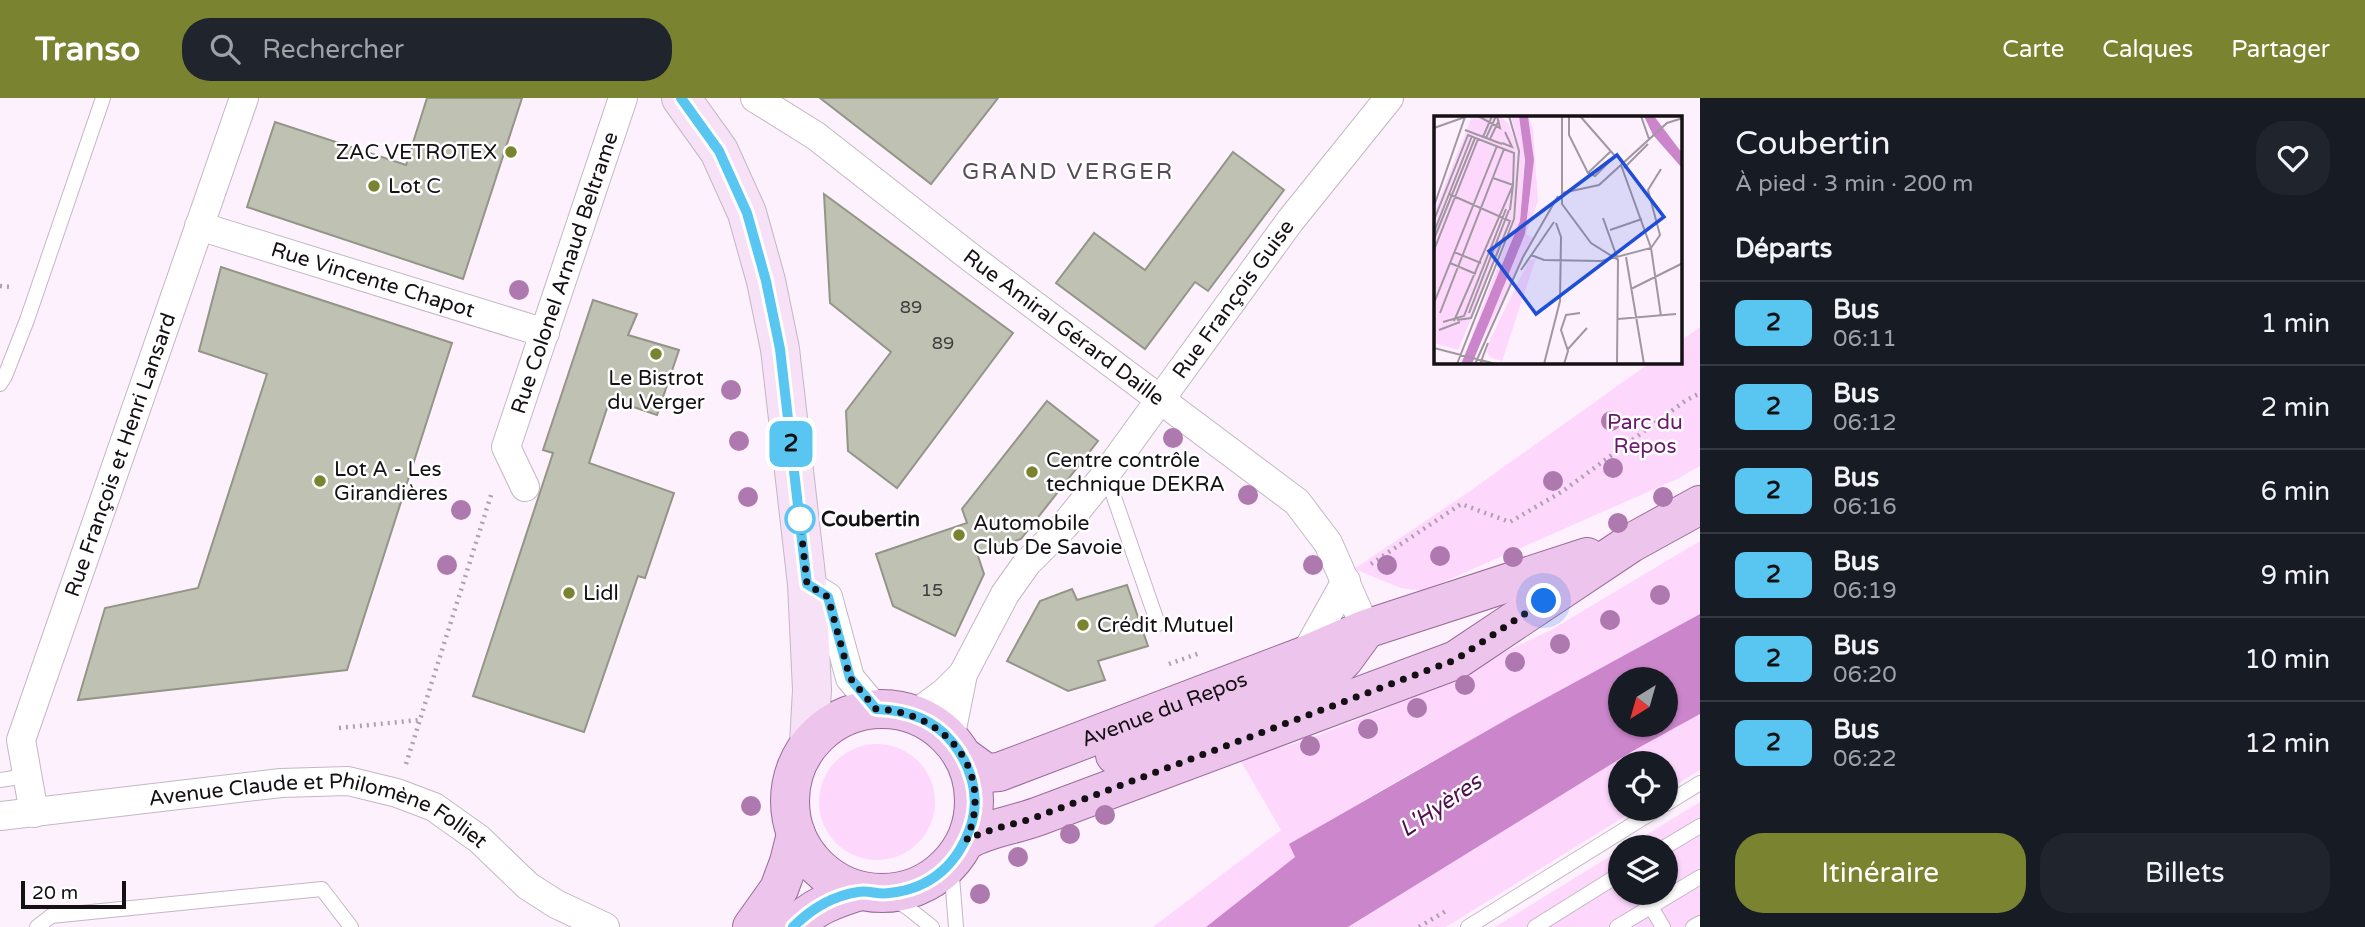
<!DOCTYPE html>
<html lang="fr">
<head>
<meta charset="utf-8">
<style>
	body { margin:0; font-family:"Varela Round",sans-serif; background:#20242c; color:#f1f3f6; height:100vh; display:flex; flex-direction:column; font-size:26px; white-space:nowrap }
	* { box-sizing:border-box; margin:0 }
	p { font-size:23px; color:#9ea1a6 }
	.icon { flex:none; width:38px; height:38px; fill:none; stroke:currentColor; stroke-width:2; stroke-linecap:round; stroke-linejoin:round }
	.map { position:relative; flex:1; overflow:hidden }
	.details { display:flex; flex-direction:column; background:#171b24; width:665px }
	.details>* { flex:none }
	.badge { padding:0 14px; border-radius:10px; font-size:24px; line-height:46px }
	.needle { width:46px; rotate:217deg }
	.buttons { position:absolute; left:1608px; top:569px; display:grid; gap:14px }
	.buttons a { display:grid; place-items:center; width:70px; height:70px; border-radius:50%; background:#171b24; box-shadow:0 2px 5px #0004; font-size:35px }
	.scale { position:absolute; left:21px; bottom:18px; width:105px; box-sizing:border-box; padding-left:7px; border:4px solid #141014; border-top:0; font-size:19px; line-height:24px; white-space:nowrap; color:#141014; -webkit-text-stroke:5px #fff; paint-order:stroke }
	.you { position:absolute; width:35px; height:35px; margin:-18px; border:5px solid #fff; border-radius:50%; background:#1a73e8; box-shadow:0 0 0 10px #1a73e833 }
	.map>.badge { position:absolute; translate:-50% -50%; box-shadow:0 0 0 4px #fff }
	h2 { padding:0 35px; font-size:26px; line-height:63px }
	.round { display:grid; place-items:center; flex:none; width:74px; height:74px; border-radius:28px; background:#20242c }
	.head { display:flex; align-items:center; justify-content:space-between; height:119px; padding:0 35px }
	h1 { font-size:33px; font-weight:600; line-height:52px }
	.action { display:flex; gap:14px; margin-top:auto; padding:14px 35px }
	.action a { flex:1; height:80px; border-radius:28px; background:#7a832f; color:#fff; font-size:28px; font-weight:600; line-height:80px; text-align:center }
	.action a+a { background:#20242c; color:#f1f3f6 }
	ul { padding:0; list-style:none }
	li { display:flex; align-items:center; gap:21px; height:84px; padding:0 35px; border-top:2px solid #363941 }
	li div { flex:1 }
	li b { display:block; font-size:26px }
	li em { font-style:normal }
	li .badge { min-width:77px; font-weight:700; text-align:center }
	header { display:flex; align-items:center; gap:42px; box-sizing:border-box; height:98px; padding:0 35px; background:#7a832f; color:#fff }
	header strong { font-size:33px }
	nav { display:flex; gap:38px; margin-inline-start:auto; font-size:24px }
	.search { width:490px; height:63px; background:#20242c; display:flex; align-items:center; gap:18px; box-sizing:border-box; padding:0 24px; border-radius:28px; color:#9ea1a6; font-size:26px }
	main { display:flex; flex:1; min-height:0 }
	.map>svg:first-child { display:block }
	.green { fill:#fed7fd }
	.water { fill:#cb85cb; fill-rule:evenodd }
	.building { fill:#bfc1b2; stroke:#939587; stroke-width:2 }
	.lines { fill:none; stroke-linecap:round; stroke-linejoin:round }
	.lane-casing { stroke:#c3b7c3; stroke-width:16 }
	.street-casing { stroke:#c3b7c3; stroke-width:30 }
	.secondary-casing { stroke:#c3b7c3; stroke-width:40 }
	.primary-casing { stroke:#996b99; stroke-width:40 }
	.path { stroke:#aba2ab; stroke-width:4.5; stroke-dasharray:2 5; stroke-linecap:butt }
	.lane { stroke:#fff; stroke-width:14 }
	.street { stroke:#fff; stroke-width:28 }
	.secondary { stroke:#f6e1f6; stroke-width:38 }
	.primary { stroke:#ecc4ec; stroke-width:38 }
	.tree { fill:#ae79af }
	.line-casing { stroke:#fff; stroke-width:16 }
	.line { stroke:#59c6f2; stroke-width:10 }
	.walk { stroke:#141014; stroke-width:7; stroke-dasharray:0 12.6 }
	.poi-dot { fill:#7a832f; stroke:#fff; stroke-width:2.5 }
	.stop-dot { fill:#fff; stroke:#59c6f2; stroke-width:3.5 }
	.labels { text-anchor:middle; stroke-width:5; stroke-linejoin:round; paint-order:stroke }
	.number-label { font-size:18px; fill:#3f3c3c }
	.poi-label { font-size:21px; fill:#141014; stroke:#fff; text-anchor:start }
	.street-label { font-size:21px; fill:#141014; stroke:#fff }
	.park-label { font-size:21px; fill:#6c176e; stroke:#fff }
	.stop-label { font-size:21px; font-weight:bold; fill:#141014; stroke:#fff; text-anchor:start }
	.neighbourhood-label { font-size:23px; letter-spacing:2px; fill:#564c56; stroke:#fff }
	.water-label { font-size:23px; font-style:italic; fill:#4f0f51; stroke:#fff }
	.inset-road { fill:none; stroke:#a097a0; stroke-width:2 }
	.view { fill:#1d4ed8; fill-opacity:0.15; stroke:#1d4ed8; stroke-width:3.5 }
	.inset-edge { fill:none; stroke:#141014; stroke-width:3.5 }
</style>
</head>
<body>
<header>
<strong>Transo</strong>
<div class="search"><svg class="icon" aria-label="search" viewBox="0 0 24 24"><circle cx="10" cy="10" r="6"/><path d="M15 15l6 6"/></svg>Rechercher</div>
<nav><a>Carte</a><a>Calques</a><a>Partager</a></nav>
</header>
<main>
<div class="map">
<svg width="1700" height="829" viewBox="0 0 1700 829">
	<rect width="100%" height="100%" fill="#fef1fe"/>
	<path class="green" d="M 1700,229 L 1700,368 L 1677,381 L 1423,493 L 1401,490 L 1354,471 L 1470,393 L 1651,264 L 1681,264 L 1681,243 Z
		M 1700,443 L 1700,516 L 1406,678 L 1290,746 L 1295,759 L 1206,829 L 1153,829 L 1281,732 L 1239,660 L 1301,644 L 1380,613 L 1551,532 Z
		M 1700,616 L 1700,672 L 1666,693 L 1666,665 L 1620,665 L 1620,710 L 1637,711 L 1446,829 L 1348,829 L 1631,654 Z
		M819 704a58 58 0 1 1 116 0a58 58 0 1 1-116 0Z
		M 1700,704 L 1700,829 L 1495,829 L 1620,752 L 1620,794 L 1666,794 L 1666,749 L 1626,749 Z"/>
	<path class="water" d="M 1700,516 L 1700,616 L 1631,654 L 1348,829 L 1206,829 L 1295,759 L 1289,746 L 1511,619 ZM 1620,581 L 1666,581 L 1666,626 L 1620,626 Z"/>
	<path class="building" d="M 427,0 L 522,0 L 463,181 L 247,109 L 275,24 L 406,67 Z
		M 820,0 L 998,0 L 931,86 Z
		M 1233,54 L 1284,92 L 1208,193 L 1195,184 L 1145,251 L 1056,185 L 1094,135 L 1145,172 Z
		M 824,96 L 1013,235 L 897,390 L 848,353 L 846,313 L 891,254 L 830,205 Z
		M 221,169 L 452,245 L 347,572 L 78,602 L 105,510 L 198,490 L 267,276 L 199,253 Z
		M 593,202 L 637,216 L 628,237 L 679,252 L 657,317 L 610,301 L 589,365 L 674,395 L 645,480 L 638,478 L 584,634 L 473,598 L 553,355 L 543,352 Z
		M 1047,303 L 1098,343 L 1021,441 L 977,455 L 984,476 L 955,538 L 893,508 L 876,456 L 967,425 L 962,411 Z
		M 1127,487 L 1148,548 L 1098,563 L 1105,582 L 1068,593 L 1007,563 L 1040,503 L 1072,491 L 1077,502 Z"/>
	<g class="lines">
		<defs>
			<path id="lane" d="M 0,286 L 5,278 L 27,222 L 103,0
				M 1106,376 L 1158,526
				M 0,682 L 26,678
				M 1666,706 L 1700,685
				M 1665,749 L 1700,728
				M 951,766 L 956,829
				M 1642,794 L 1663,829
				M 886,796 L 908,810 L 932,829
				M 37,829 L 51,818 L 322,791 L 351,829
				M 1468,829 L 1659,710
				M 1535,829 L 1620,776
				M 1617,829 L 1700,779
				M 1693,829 L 1700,825"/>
			<g id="street">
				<path id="s1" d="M 755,0 L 816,38 L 970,159 L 1297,404 L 1328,445 L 1366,531"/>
				<path id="s2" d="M 199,128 L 545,235"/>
				<path id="s3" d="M 525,389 L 506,349 L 623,0"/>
				<path d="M 807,486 L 828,499 L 850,580 L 876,611"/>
				<path d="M 1304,558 L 1346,483"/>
				<path d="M 914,617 L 945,594 L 963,576"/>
				<path id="s4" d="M 950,641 L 963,576 L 1005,496 L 1027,465 L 1065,427 L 1106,376 L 1290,123 L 1389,0"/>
				<path id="s5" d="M 34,715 L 21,642 L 244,0"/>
				<path id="s6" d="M 0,718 L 281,685 L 348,683 L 397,695 L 434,709 L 479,741 L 528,788 L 556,806 L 605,829"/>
			</g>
			<path id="secondary" d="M 681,0 L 719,53 L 747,115 L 766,183 L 780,251 L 807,486 L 812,592 L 809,646"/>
			<g id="primary">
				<circle cx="882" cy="703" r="92"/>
				<path d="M 1115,657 L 1324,582 L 1344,561 L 1363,535"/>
				<path id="s7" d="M 964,659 L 986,675 L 999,674 L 1304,558 L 1366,531 L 1587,459"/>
				<path d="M 967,742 C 989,730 1015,727 1039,718 L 1456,562 L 1631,445 L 1700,407"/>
				<path d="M 752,829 L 779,791 L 789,764 L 796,736"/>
				<path d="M 793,829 C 813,809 833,801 860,793"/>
			</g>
		</defs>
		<use href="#lane" class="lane-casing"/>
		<use href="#street" class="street-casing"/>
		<use href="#secondary" class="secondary-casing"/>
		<use href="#primary" class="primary-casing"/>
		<path class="path" d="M 0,188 L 12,189
			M 1371,466 L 1461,406 L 1510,424 L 1563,393 L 1685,303 L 1700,295
			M 1169,566 L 1200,555
			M 339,630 L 419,622
			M 406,666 L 492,394
			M 1419,829 L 1449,811"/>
		<use href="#lane" class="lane"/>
		<use href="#street" class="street"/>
		<use href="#secondary" class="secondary"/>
		<use href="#primary" class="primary"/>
	</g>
	<g class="tree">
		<circle cx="519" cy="192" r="10"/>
		<circle cx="731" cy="292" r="10"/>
		<circle cx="1611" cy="323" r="10"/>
		<circle cx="1173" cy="340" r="10"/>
		<circle cx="739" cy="343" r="10"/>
		<circle cx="1613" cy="370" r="10"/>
		<circle cx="1553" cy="383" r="10"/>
		<circle cx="1248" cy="397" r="10"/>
		<circle cx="748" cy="399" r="10"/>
		<circle cx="1663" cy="399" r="10"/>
		<circle cx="461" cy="412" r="10"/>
		<circle cx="1618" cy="425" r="10"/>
		<circle cx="1440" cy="458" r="10"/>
		<circle cx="1513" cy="459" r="10"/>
		<circle cx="447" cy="467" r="10"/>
		<circle cx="1313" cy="467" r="10"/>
		<circle cx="1387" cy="467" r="10"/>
		<circle cx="1660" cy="497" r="10"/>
		<circle cx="1610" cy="522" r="10"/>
		<circle cx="1560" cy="546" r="10"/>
		<circle cx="1515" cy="564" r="10"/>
		<circle cx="1465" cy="587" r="10"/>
		<circle cx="1417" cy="610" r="10"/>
		<circle cx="1368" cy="631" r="10"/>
		<circle cx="1310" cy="648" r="10"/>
		<circle cx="751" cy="708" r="10"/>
		<circle cx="1105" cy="717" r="10"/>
		<circle cx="1070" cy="736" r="10"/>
		<circle cx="1018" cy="759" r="10"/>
		<circle cx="980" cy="796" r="10"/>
	</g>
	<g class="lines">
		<defs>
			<path id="line" d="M 681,0 L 719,53 L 747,115 L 766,183 L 780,251 L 807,486 L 828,499 L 850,580 L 876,611 C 905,612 933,620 952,644 C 970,666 980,696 972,724 C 960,764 932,791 889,795 C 879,797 868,792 858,794 C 832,798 811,811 793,829"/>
		</defs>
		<use href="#line" class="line-casing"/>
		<use href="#line" class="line"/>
		<path class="walk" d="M 800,421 L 807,486 L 828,499 L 850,580 L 876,611 C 933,613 983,656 974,716 C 973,725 969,734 967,742 C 989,730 1015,727 1039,718 L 1455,562 L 1544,503"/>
	</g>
	<g class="poi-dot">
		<circle cx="511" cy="54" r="7"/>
		<circle cx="374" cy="88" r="7"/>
		<circle cx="656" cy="256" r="7"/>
		<circle cx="1032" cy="374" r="7"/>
		<circle cx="320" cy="383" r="7"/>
		<circle cx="959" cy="437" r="7"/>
		<circle cx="569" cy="495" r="7"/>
		<circle cx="1083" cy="527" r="7"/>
	</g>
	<circle class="stop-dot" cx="800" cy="421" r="14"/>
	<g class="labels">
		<g class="number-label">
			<text x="911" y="215">89</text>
			<text x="943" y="251">89</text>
			<text x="932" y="498">15</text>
		</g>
		<g class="poi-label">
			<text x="497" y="61" text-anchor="end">ZAC VETROTEX</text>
			<text x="388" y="95">Lot C</text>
			<text x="656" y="287" text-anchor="middle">Le Bistrot<tspan x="656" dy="24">du Verger</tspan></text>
			<text x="1046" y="369">Centre contrôle<tspan x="1046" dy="24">technique DEKRA</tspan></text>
			<text x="334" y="378">Lot A - Les<tspan x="334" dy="24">Girandières</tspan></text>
			<text x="973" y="432">Automobile<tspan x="973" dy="24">Club De Savoie</tspan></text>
			<text x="583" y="502">Lidl</text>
			<text x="1097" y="534">Crédit Mutuel</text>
		</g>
		<g class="street-label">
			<text dy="7" stroke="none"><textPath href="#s3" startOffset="228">Rue Colonel Arnaud Beltrame</textPath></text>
			<text dy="7" stroke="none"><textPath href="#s2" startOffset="182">Rue Vincente Chapot</textPath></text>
			<text dy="7" stroke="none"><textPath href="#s4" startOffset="530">Rue François Guise</textPath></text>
			<text dy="7" stroke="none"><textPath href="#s1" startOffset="385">Rue Amiral Gérard Daille</textPath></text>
			<text dy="7" stroke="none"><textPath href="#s5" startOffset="376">Rue François et Henri Lansard</textPath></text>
			<text dy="7" stroke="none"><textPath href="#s7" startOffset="217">Avenue du Repos</textPath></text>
			<text dy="7" stroke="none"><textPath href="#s6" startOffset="326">Avenue Claude et Philomène Folliet</textPath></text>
		</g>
		<g class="park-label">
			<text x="1645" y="331">Parc du<tspan x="1645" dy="24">Repos</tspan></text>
		</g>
		<g class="stop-label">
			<text x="821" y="428">Coubertin</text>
		</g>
		<g class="neighbourhood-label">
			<text x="1068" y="81">GRAND VERGER</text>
		</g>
		<g class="water-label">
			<text transform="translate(1440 707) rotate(-34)" y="8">L'Hyères</text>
		</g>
	</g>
	<g transform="translate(1434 18)">
		<rect width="248" height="248" fill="#fef1fe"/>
		<path d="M 38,0 L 66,0 L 75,8 L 84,35 L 79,103 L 24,234 L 0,227 L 0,96 ZM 77,0 L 85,0 L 91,34 L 86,105 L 32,236 L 81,103 L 86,37 ZM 94,0 L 99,13 L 104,85 L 92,118 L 100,122 L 42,236 L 91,118 L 100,44 ZM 102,142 L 68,245 L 58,242 L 53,237 L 55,226 L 83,168 L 95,145 Z" fill="#fed7fd"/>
		<path d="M 85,0 L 94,0 L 100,44 L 91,118 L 38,248 L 27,248 L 86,105 L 91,44 ZM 210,0 L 220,0 L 248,37 L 248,52 L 219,19 Z" fill="#cb85cb"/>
		<path class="inset-road" d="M 44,0 L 66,12 L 63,0M 128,0 L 128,88 L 157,127 L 184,144 L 183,248M 135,0 L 135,19 L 154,57 L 161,60 L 181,40 L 146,0M 207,0 L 215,23M 0,12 L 31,1M 31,14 L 68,28M 49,21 L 58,0M 52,22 L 62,0M 56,23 L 65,4M 68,27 L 78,31 L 71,16M 187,49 L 217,132 L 227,200M 190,52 L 214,28M 154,57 L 177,35M 59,62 L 79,69 L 76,94M 128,77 L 165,69 L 233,7 L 249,2M 15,78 L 76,105 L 37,202 L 23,204M 0,90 L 31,1M 169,102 L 184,144M 0,104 L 34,19 L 80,37 L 79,69 L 20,205M 176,114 L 208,103M 0,116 L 38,20M 0,123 L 41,22M 0,134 L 44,23M 20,136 L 47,147M 97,139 L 110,144 L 167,145 L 217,132 L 226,119 L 214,74 L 227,53M 192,141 L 210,248M 16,147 L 42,158M 87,154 L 120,106M 197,173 L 249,147M 0,187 L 63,30M 6,197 L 70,33M 35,197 L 75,94M 184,203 L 242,198M 9,206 L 30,200 L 72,93M 5,214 L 26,206M 0,232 L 62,248M 134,233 L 153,212M 23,248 L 80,103 L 85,35 L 75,0M 41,248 L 89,141 L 124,80M 46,248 L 54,227M 110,248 L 126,185 L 127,121 L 122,107M 130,248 L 134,235 L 127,214 L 132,199 L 146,197"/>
		<path class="view" d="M 183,39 L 230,101 L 102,198 L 55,135 Z"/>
		<rect width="248" height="248" class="inset-edge"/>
	</g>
</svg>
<div class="buttons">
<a><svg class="needle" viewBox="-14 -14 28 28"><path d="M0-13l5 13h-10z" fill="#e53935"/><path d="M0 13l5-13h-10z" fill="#9ea1a6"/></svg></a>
<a><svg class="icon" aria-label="locate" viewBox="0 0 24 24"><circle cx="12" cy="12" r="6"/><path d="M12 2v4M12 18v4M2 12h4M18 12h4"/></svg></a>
<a><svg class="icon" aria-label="layers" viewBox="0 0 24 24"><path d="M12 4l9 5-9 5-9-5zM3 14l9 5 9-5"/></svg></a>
</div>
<div class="scale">20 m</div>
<div class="you" style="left:1544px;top:503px"></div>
<b class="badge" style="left:791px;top:346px;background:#59c6f2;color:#111">2</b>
</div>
<section class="details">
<div class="head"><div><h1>Coubertin</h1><p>À pied · 3 min · 200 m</p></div><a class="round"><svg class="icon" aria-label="heart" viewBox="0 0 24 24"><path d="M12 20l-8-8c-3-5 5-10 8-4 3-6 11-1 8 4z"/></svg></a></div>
<h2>Départs</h2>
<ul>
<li><span class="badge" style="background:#59c6f2;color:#111">2</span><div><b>Bus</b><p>06:11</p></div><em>1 min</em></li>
<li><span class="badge" style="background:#59c6f2;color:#111">2</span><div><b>Bus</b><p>06:12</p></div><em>2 min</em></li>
<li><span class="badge" style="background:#59c6f2;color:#111">2</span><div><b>Bus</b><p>06:16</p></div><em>6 min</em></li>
<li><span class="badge" style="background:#59c6f2;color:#111">2</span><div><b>Bus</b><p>06:19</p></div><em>9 min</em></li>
<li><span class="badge" style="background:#59c6f2;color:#111">2</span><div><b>Bus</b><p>06:20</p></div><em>10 min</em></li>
<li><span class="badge" style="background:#59c6f2;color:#111">2</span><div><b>Bus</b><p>06:22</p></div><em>12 min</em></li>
</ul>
<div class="action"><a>Itinéraire</a><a>Billets</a></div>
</section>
</main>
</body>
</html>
